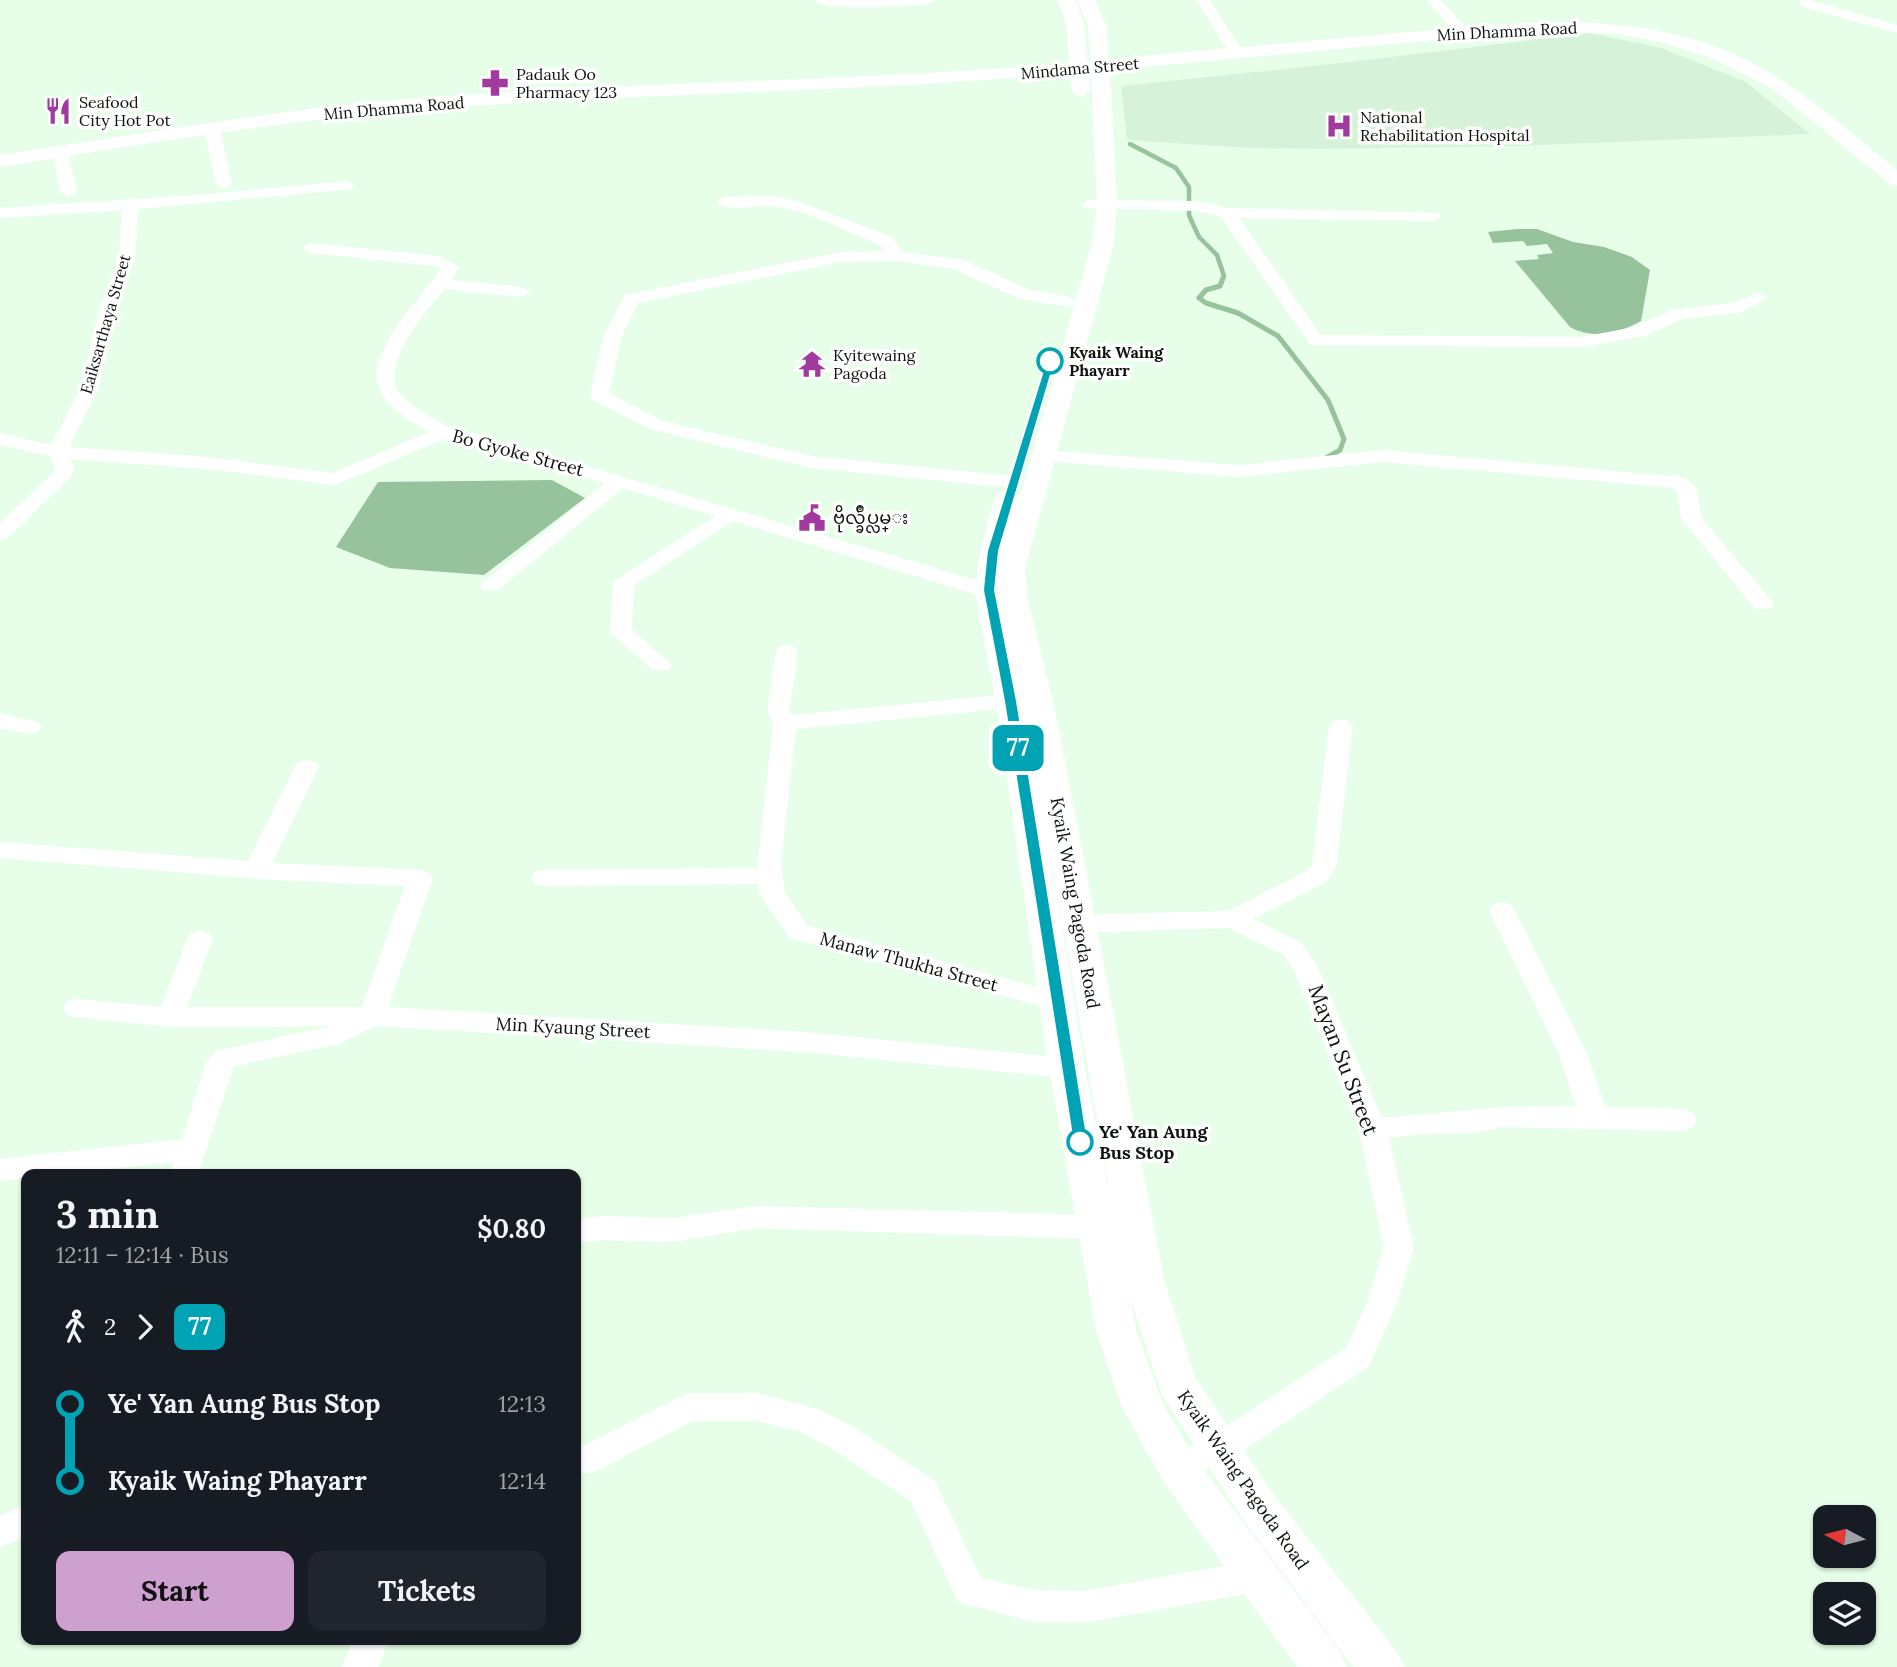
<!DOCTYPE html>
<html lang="en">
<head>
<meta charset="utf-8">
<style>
	body { margin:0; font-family:Lora,"Noto Sans Myanmar",serif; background:#20242c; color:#f1f3f6; height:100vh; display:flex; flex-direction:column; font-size:26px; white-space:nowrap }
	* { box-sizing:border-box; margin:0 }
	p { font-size:23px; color:#9ea1a6 }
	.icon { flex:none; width:38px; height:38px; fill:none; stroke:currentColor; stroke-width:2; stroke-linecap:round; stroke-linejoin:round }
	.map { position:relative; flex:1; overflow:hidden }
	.sheet { position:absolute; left:21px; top:1169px; width:560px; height:476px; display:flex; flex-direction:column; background:#171b24; border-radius:14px; box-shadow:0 2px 5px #0004 }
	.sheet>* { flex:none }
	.badge { padding:0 14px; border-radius:10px; font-size:24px; line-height:46px }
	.needle { width:46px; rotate:277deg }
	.tools { position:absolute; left:1813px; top:1505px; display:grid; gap:14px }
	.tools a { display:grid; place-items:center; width:63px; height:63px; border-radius:14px; background:#171b24; box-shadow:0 2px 5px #0004; font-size:35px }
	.map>.badge { position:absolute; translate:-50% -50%; box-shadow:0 0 0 4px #fff }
	.legs { display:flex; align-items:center; gap:10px; height:77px; padding:0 35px; font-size:23px }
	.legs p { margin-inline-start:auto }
	.overview { display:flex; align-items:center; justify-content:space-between; height:119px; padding:0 35px }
	h1 { font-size:38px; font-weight:700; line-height:52px }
	.action { display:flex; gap:14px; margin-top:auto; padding:14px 35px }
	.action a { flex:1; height:80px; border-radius:14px; background:#cda0cf; color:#111; font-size:28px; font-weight:700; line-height:80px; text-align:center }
	.action a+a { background:#20242c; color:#f1f3f6 }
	ul { padding:0 35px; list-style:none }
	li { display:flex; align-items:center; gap:24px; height:77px; font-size:26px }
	li i { display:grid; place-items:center; width:10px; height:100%; margin:0 9px; background:currentColor }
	li i::after { content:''; width:18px; height:18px; margin:-9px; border:5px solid; border-radius:50%; background:#171b24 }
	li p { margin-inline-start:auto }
	li:first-child i { background:linear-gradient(#0000 50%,currentColor 0) }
	li:last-child i { background:linear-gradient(currentColor 50%,#0000 0) }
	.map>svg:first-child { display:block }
	.built { fill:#d6f3d9 }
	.water { fill:#96c29c }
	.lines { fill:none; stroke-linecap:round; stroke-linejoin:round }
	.stream-far1 { stroke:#96c29c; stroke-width:4.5 }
	.stream { stroke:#96c29c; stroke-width:5 }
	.minor { fill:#fff; fill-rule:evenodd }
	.major { fill:#fff; fill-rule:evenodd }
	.line-1 { fill:#00a3b4; stroke:#fff; stroke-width:2 }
	.stop-1-dot { fill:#fff; stroke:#00a3b4; stroke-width:3.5 }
	.labels { text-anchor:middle; stroke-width:7; stroke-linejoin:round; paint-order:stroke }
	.far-street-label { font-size:16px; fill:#0c140d; stroke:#fff }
	.far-poi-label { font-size:16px; fill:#0c140d; stroke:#fff; text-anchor:start }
	.far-stop-label { font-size:16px; font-weight:bold; fill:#0c140d; stroke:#fff; text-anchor:start }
	.street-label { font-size:18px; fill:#0c140d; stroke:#fff }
	.poi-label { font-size:18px; fill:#0c140d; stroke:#fff; text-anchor:start }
	.stop-label { font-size:18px; font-weight:bold; fill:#0c140d; stroke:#fff; text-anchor:start }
	.near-street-label { font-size:21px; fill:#0c140d; stroke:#fff }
</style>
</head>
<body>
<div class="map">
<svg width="1897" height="1667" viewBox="0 0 1897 1667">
	<rect width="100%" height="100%" fill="#e7ffe9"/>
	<path class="built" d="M 1590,33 L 1661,48 L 1746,82 L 1810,134 L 1520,146 L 1320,149 L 1249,148 L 1127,140 L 1121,86 L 1341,63 Z"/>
	<path class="water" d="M 1517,229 L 1537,229 L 1573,242 L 1604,247 L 1632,257 L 1650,270 L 1641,321 C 1619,333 1593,340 1570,327 L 1515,261 L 1539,259 L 1537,255 L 1553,253 L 1547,244 L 1527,246 L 1523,241 L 1493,243 L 1488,232 Z
		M 552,480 L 585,498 L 484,575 L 390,568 L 336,547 L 378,482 Z"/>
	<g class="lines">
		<path class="stream-far1" d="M 1130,144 L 1176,168 L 1189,187 L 1189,215 L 1192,222 L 1199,237 L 1217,255 L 1224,276 L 1223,279"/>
		<path class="stream" d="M 1223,278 L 1220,286 L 1206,290 L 1199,298 L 1206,303 L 1238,313 L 1278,336 L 1328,400 L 1344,439 L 1340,450 L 1326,458"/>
		<path class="minor" d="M 813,0 L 935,0 L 928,4 C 905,5 828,13 813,0 Z
			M 1196,0 L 1210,0 L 1244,54 L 1242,57 L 1232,57 Z
			M 1427,0 L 1441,0 L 1467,29 L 1467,35 L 1457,35 Z
			M 1800,0 L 1810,0 L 1897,25 L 1897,33 L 1800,6 Z
			M 212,124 L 220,129 L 232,184 L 224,189 L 216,184 L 204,129 Z
			M 60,147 L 68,152 L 77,192 L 69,197 L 61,192 L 52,152 Z
			M 347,181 L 355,186 L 353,189 L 138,209 L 135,258 L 118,308 L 98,390 L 69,447 L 208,457 L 333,473 L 429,432 C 412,422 389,409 380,390 C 362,355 423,296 441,269 L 435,266 L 310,253 L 302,248 L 310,243 L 439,256 L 459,267 L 451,280 L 522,287 L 531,292 L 522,297 L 444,289 C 427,311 383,360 397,389 C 405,404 431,417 445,425 L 997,586 L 1000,591 L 997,596 L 981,596 L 733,521 L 634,585 L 632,630 L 672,665 L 669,670 L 653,670 L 610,632 L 613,582 L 715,516 L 623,488 L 498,590 L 484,590 L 480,586 L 484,582 L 605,483 L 445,439 L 335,485 L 208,469 L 70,459 L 75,467 L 70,478 L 7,538 L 0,540 L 0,523 L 54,472 L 55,467 L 49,456 L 0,445 L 0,433 L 51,445 L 80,390 L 100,308 L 119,258 L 122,210 L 0,218 L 0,208 L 197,195 Z
			M 770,196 L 797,201 L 892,237 L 902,252 L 964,260 L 1030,290 L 1069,297 L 1078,302 L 1069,307 L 1020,299 L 954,269 L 897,261 L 841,262 L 638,303 L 622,336 L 609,393 L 663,421 L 812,456 L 1013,476 L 1020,478 L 1023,482 L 1020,486 L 1013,488 L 812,468 L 650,429 L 592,399 L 590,395 L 604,336 L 625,295 L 841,252 L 885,251 L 880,245 C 848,232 804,208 770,206 C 755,205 727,213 716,202 L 724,197 Z
			M 1089,200 L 1197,201 L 1227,208 L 1439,213 L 1441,216 L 1433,221 L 1239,218 L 1321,335 L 1582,337 L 1634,327 L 1672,310 L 1732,303 L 1758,293 L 1767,298 L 1742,312 L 1682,319 L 1645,336 L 1582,347 L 1316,345 L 1310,344 L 1221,217 L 1197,211 L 1083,208 L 1081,205 Z
			M 1041,450 L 1240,465 L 1382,450 L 1680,477 L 1687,479 L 1697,489 L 1701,517 L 1774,604 L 1771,609 L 1755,609 L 1681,518 L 1677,491 L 1674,488 L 1382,462 L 1240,477 L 1034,460 L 1031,456 Z
			M 787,645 L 795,647 L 798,652 L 789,712 L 792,715 L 1011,694 L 1019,696 L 1022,701 L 1019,706 L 1011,708 L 796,729 L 781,863 L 785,893 L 808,926 L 1068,995 L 1072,1002 L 1068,1009 L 1059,1011 L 790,938 L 759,894 L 758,884 L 544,886 L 535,884 L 531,878 L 535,872 L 544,870 L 757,868 L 773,723 L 767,712 L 776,652 L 779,647 Z
			M 0,714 L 38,722 L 42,727 L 38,732 L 30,734 L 0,728 Z
			M 1341,719 L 1349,721 L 1353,726 L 1336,868 L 1325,883 L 1253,919 L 1300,942 L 1315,961 L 1382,1118 L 1504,1107 L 1576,1106 L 1558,1051 L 1489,911 L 1493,905 L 1502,902 L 1511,905 L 1515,911 L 1586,1051 L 1605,1107 L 1683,1109 L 1693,1113 L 1697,1120 L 1693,1127 L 1683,1131 L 1504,1127 L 1474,1133 L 1423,1134 L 1389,1138 L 1414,1247 L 1397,1303 L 1369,1366 L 1231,1459 L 1178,1482 L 1166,1478 L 1162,1468 L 1166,1458 L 1207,1439 L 1346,1348 L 1367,1303 L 1384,1247 L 1359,1130 L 1294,970 L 1282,954 L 1228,928 L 1065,933 L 1056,930 L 1052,924 L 1056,918 L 1065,915 L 1228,911 L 1307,871 L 1312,866 L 1329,726 L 1333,721 Z
			M 307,760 L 315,762 L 319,767 L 272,863 L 420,870 L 429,872 L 433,878 L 388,1007 L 805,1032 L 1067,1058 L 1077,1061 L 1081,1068 L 1077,1075 L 1067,1078 L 805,1052 L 376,1026 L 339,1044 L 234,1066 L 198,1174 L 170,1174 L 174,1162 L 62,1174 L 26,1174 L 26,1178 L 0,1181 L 0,1159 L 182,1139 L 206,1063 L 216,1051 L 332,1026 L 170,1027 L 77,1017 L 68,1015 L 64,1008 L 68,1001 L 77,999 L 161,1007 L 187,939 L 191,933 L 200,930 L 209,933 L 213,939 L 187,1007 L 362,1007 L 405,886 L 277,880 L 0,858 L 0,842 L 248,861 L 295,767 L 299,762 Z
			M 757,1206 L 1096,1215 L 1107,1219 L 1111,1227 L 1107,1235 L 1096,1239 L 757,1228 L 673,1242 L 602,1240 L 576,1243 L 576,1219 L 602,1216 L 673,1218 Z
			M 688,1393 L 757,1393 L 817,1409 L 855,1428 L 935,1481 L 981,1578 L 1034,1590 L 1084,1591 L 1257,1560 L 1269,1565 L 1274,1576 L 1269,1587 L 1257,1592 L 1084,1623 L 1034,1622 L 958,1602 L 911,1501 L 831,1448 L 799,1431 L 757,1421 L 692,1421 L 601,1469 L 589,1473 L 576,1473 L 576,1445 L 585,1445 Z
			M 26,1505 L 26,1536 L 0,1547 L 0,1516 Z
			M 353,1640 L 389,1640 L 378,1667 L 342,1667 Z"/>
		<path class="major" d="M 1058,0 L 1076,0 L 1084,23 L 1087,61 L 1091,61 L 1088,25 L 1077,0 L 1095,0 L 1106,25 L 1109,59 C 1199,51 1288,43 1378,35 C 1492,25 1609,7 1719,48 C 1787,74 1841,125 1897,170 L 1897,186 L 1890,184 L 1773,89 L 1707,56 L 1656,41 L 1619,34 L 1535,31 L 1110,70 L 1117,205 L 1114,243 L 1025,569 L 1027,597 L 1056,714 L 1164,1279 L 1195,1377 L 1274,1495 L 1397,1652 L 1404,1667 L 1353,1667 L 1244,1521 L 1162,1395 L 1129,1294 L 1136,1330 L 1162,1402 L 1193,1455 L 1340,1652 L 1347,1667 L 1297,1667 L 1163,1481 L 1122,1407 L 1096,1330 L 1049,1068 L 996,701 L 975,591 L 980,551 L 995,498 L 999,493 L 1008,490 L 1020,496 L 1092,243 L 1097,205 L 1091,72 L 1089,72 L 1090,91 L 1081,97 L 1072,91 L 1070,73 C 842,94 613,92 385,113 C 256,124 128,147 0,167 L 0,155 C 128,136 256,113 385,101 C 613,81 842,83 1069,63 L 1066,23 ZM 1046,828 L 1112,1207 L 1085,1068 Z"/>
	</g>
	<path class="line-1" d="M 1047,358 L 1055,361 L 999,551 L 995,590 L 1017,701 L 1088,1142 L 1080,1148 L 1073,1142 L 1004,701 L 983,590 L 987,551 Z"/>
	<defs>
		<symbol id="pharmacy-bare" viewBox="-9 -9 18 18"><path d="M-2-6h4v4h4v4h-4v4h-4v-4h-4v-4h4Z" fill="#a03a9f" stroke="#fff" stroke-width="2.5" paint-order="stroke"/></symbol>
		<symbol id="restaurant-bare" viewBox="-9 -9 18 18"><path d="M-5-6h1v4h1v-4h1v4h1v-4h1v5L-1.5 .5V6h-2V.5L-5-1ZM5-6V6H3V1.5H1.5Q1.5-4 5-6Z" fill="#a03a9f" stroke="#fff" stroke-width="2.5" paint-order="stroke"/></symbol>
		<symbol id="hospital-bare" viewBox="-9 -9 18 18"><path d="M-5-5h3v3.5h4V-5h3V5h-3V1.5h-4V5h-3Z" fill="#a03a9f" stroke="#fff" stroke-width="2.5" paint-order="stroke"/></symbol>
		<symbol id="temple-bare" viewBox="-9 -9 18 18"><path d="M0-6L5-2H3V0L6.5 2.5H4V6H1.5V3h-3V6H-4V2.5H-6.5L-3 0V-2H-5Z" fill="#a03a9f" stroke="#fff" stroke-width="2.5" paint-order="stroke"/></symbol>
		<symbol id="civic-bare" viewBox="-9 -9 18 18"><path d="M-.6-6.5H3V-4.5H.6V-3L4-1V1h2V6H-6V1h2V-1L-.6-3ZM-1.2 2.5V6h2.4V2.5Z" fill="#a03a9f" stroke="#fff" stroke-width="2.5" paint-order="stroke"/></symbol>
	</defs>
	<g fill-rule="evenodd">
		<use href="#pharmacy-bare" x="476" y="64" width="38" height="38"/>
		<use href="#restaurant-bare" x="39" y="92" width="38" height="38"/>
		<use href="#hospital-bare" x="1320" y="107" width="38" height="38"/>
		<use href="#temple-bare" x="793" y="345" width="38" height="38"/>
		<use href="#civic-bare" x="793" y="499" width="38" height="38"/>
	</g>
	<g class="stop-1-dot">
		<circle cx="1050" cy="361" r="12"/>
		<circle cx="1080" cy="1142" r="12"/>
	</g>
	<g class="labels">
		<g class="far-street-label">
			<text transform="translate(1507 31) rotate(-3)" y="6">Min Dhamma Road</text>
			<text transform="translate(1080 68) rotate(-5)" y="6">Mindama Street</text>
			<text transform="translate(394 108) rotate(-5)" y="6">Min Dhamma Road</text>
			<text transform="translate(105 324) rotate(-74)" y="6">Eaiksarthaya Street</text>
		</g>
		<g class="far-poi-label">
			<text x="516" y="80">Padauk Oo<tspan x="516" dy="18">Pharmacy 123</tspan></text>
			<text x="79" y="108">Seafood<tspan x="79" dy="18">City Hot Pot</tspan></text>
			<text x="1360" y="123">National<tspan x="1360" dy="18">Rehabilitation Hospital</tspan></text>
			<text x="833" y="361">Kyitewaing<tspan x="833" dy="18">Pagoda</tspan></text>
		</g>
		<g class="far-stop-label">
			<text x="1069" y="358">Kyaik Waing<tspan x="1069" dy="18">Phayarr</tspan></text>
		</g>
		<g class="street-label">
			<text transform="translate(518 453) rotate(15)" y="6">Bo Gyoke Street</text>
			<text transform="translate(1075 903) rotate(80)" y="6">Kyaik Waing Pagoda Road</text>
			<text transform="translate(909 962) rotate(15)" y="6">Manaw Thukha Street</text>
			<text transform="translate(573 1028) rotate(3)" y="6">Min Kyaung Street</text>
			<text transform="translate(1243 1480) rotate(55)" y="6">Kyaik Waing Pagoda Road</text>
		</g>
		<g class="poi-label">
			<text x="833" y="524">ဗိုလ္ခ်ဳပ္လမ္း</text>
		</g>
		<g class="stop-label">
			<text x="1099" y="1138">Ye' Yan Aung<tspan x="1099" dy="21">Bus Stop</tspan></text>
		</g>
		<g class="near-street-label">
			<text transform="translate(1343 1060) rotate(69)" y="7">Mayan Su Street</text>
		</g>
	</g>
</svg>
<div class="tools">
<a><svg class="needle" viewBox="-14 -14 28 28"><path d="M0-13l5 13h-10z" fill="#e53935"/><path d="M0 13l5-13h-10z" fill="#9ea1a6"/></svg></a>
<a><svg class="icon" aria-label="layers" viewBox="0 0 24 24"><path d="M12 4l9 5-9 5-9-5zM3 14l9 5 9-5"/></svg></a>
</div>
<b class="badge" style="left:1018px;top:748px;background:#00a3b4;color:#fff">77</b>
<section class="sheet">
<div class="overview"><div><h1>3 min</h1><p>12:11 – 12:14 · Bus</p></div><b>$0.80</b></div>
<div class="legs"><svg class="icon" aria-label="walk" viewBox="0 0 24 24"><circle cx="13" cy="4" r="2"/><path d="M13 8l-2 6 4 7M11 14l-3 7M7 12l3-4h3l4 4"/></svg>2<svg class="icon" aria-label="forward" viewBox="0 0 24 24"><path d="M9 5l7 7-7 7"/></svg><b class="badge" style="background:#00a3b4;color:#fff">77</b></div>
<ul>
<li><i style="color:#00a3b4"></i><b>Ye' Yan Aung Bus Stop</b><p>12:13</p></li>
<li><i style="color:#00a3b4"></i><b>Kyaik Waing Phayarr</b><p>12:14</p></li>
</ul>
<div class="action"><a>Start</a><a>Tickets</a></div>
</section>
</div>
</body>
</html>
